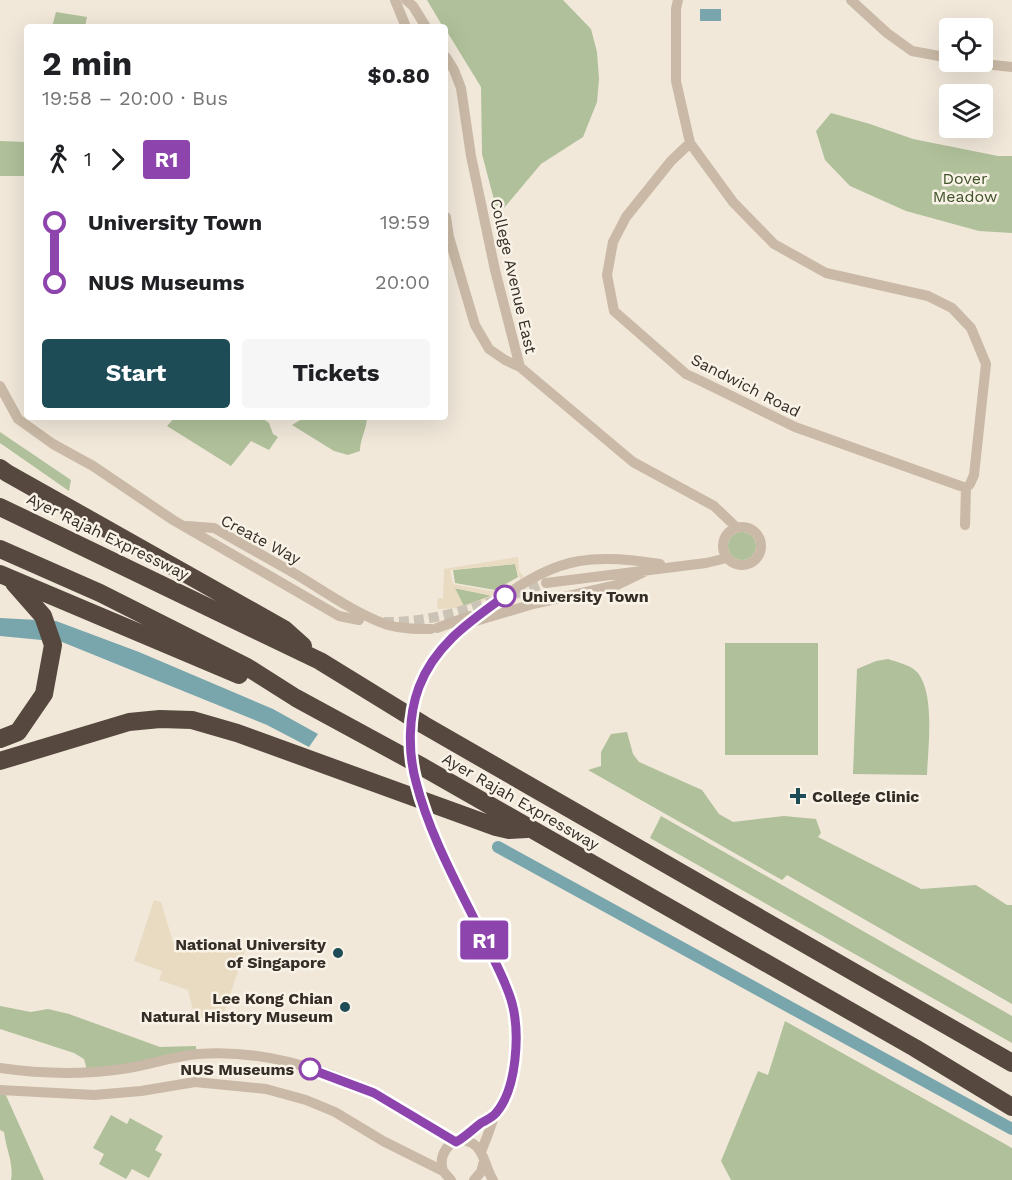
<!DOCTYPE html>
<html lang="en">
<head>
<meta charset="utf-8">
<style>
	body { margin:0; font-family:"Work Sans",sans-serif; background:#f6f6f6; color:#202124; height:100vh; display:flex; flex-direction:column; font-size:22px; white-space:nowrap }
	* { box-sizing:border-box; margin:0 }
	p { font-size:20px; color:#757577 }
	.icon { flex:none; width:33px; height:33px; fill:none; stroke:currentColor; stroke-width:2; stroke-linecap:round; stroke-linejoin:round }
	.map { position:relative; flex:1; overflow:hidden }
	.sheet { position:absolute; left:24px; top:24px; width:424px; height:396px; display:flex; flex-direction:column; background:#fff; border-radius:6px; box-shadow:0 6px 24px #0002 }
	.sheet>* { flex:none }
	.badge { padding:0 12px; border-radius:4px; font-size:21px; line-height:39px }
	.buttons { position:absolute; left:939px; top:18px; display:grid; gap:12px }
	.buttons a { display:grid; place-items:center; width:54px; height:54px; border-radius:6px; background:#fff; box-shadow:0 6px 24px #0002; font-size:30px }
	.map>.badge { position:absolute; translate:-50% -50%; box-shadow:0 0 0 3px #fff }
	.legs { display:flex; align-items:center; gap:9px; height:66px; padding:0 18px; font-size:20px }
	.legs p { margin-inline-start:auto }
	.headline { display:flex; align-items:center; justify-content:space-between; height:102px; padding:0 18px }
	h1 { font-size:33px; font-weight:700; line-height:45px }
	.primary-button { display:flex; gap:12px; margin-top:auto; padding:12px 18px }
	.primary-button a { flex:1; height:69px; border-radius:6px; background:#1d4c56; color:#fff; font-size:24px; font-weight:700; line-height:69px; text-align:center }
	.primary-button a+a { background:#f6f6f6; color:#202124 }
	ul { padding:0 18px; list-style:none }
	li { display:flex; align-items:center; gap:21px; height:60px; font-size:22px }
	li i { display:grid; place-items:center; width:9px; height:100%; margin:0 8px; background:currentColor }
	li i::after { content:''; width:15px; height:15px; margin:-8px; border:4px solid; border-radius:50%; background:#fff }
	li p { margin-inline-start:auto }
	li:first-child i { background:linear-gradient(#0000 50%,currentColor 0) }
	li:last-child i { background:linear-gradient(currentColor 50%,#0000 0) }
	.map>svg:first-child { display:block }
	.green { fill:#afc09a }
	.plaza { fill:#e9dbc1; fill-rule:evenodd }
	.water { fill:#79a6ad }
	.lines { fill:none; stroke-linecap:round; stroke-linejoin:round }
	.canal { stroke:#79a6ad; stroke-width:12 }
	.minor-tunnel { stroke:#cbc3b6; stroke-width:10; stroke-dasharray:10 5; stroke-linecap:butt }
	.minor { stroke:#c9b9a6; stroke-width:10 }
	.motorway { stroke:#56483e; stroke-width:18 }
	.minor-bridge { stroke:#c9b9a6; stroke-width:10 }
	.line-1-casing { stroke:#fff; stroke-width:14 }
	.line-1 { stroke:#8e44ad; stroke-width:9 }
	.stop-1-dot { fill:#fff; stroke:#8e44ad; stroke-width:3 }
	.poi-dot { fill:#1d4c56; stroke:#f9f2e6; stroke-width:2 }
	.labels { text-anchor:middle; stroke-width:5; stroke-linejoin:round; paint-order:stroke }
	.park-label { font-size:16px; fill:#40532b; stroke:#f9f2e6 }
	.street-label { font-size:16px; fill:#352d27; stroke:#f9f2e6 }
	.stop-label { font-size:16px; font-weight:bold; fill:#352d27; stroke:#f9f2e6; text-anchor:start }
	.poi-label { font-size:16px; font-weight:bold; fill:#352d27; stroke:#f9f2e6; text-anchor:end }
</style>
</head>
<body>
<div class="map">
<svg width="1012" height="1180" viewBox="0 0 1012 1180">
	<rect width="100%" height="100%" fill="#f1e8da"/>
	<path class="green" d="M 427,0 L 563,0 L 591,29 L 597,52 L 599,79 L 597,102 L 583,137 L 541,164 L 498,215 L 482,154 L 481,87 L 446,30 L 446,27 L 443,27 Z
		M 56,12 L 87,17 L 85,27 L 52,27 Z
		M 831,113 L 870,124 L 913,139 L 998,156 L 1012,156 L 1012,233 L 979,231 L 906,211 L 850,186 L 825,160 L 816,131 Z
		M 0,141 L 27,142 L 27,176 L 0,176 Z
		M 175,417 L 261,417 L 269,423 L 273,434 L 278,437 L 269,450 L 251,441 L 231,466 L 167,426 Z
		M 305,417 L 367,417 C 367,429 360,438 360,451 L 348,455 L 334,451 L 292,425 Z
		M 0,432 L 71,480 L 69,491 L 0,443 Z
		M728 546a14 14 0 1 1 28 0a14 14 0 1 1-28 0Z
		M 515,564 L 518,577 L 495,590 L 455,583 L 453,570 Z
		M 454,588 L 488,595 L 491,596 L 463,606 Z
		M 725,643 L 818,643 L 818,755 L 725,755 Z
		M 888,659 C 897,662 911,665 918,673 C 935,695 928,747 927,775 L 853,774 L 857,669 L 876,661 Z
		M 627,732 L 633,754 L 639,762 L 702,790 L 719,814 L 733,822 L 784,816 L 816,819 L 821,833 L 818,837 L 921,889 L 976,885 L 1007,905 L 1012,905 L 1012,1004 L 787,875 L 782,880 L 588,770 L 601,766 L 601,752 L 611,734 Z
		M 661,816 L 1012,1016 L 1012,1043 L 650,838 Z
		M 0,1006 L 31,1012 L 48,1009 L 69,1014 L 160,1047 L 196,1046 L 196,1054 L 88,1074 L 84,1059 L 74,1053 L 0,1029 Z
		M 785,1021 L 1012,1148 L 1012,1180 L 731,1180 L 721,1161 L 758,1071 L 768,1075 Z
		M 0,1090 L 4,1091 L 44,1180 L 11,1180 C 14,1164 6,1149 4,1132 L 0,1130 Z
		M 111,1115 L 127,1124 L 130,1118 L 163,1136 L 155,1150 L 162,1154 L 149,1178 L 132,1169 L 126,1179 L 99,1164 L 104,1154 L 93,1148 Z"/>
	<path class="plaza" d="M 518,557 L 519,571 L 524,577 L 520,579 L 515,564 L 450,570 L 453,584 L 496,592 L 481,602 L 461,608 L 437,609 L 438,598 L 443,598 L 444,569 ZM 455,588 L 489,595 L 490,596 L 464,606 Z
		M 154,900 L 161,902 L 173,942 L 235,941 L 246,948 L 222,1018 L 195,1018 L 188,990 L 159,980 L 162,971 L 134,961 Z"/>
	<path class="water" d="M 700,9 L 721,9 L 721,21 L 700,21 Z
		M 0,618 L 56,621 L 139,652 L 273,709 L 318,734 L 309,747 L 267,725 L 62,642 L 0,636 Z"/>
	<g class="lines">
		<path class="canal" d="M 498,847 L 1012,1129"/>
		<path class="minor-tunnel" d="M 384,622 C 440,623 493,601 546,583"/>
		<path class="minor" d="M 395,0 L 406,27
			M 406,0 L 413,6 L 426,27
			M 678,0 L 676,9 L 676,81 L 690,143 L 733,202 L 774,244 L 826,273 L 928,296 L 952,308 L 971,328 L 986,364 L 974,475 L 970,484 L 966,488
			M 851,0 L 887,33 L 912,51 L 950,58
			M 446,57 L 454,70 L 461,88 L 471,156 L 495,270 L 520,367
			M 965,62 L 1012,67
			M 690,143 L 671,161 L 626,217 L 613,242 L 607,275 L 614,311 L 686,374 L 701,381 L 795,427 L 966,488
			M 446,217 L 449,237 L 475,325 L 489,349 L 505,360 L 520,367 L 633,462 L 714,506 L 736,527
			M 0,386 L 18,419 L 53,444 L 93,466 L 173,520 L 339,616 L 359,620
			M 965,525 L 966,488
			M 187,526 L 214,528 L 292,572
			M723 546a19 19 0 1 1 38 0a19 19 0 1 1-38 0Z
			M 546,583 L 706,563 L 727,558
			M 505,596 C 558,557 595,553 660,564
			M 469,623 L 533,604 L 617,585 L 650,569
			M 0,1068 C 41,1074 81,1075 122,1069 C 148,1066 172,1056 198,1054 C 255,1049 323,1067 374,1093 C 402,1107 428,1126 456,1142
			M 0,1090 L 94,1095 L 141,1091 L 195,1082 L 266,1089 L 306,1100 L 335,1112 L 383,1141 L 443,1171 L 451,1180
			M 459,1141 L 484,1121 L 495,1115
			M 481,1152 C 486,1140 490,1129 494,1117 C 497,1110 503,1104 506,1097 C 526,1046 514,996 489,949
			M 443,1171 C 436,1150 458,1130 476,1146 C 485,1154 486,1170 493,1180
			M 474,1180 L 481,1172 L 484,1161"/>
		<path class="motorway" d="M 0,468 L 7,473 L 284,629 L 303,646
			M 0,507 L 320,661 L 424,725 L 1012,1063
			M 0,549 L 100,593 L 247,667 L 296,698 L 421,766 L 915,1048 L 1012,1107
			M 0,574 L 239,675
			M 0,739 L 18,732 L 44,694 L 53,645 L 43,616 L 14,583
			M 0,761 L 129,722 L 160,719 L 192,720 L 237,733 L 496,827 L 509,830 L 527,829"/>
		<path class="minor-bridge" d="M 292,572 C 323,590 354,613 388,625 C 402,629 416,629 431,629
			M 437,628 L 470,616
			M 489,949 C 447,863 367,738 441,648 C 459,627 483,612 505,596"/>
	</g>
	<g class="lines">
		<defs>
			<path id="line-1" d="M 310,1069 L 374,1093 L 456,1142 C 464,1138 473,1129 481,1123 C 486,1120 492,1118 496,1113 C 517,1089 520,1033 512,1003 C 506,981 494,961 485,941 C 460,889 430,837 416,782 C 408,753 408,716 419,687 C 435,645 469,622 505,596"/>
		</defs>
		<use href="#line-1" class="line-1-casing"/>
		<use href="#line-1" class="line-1"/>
	</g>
	<g class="stop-1-dot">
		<circle cx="505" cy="596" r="10"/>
		<circle cx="310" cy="1069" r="10"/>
	</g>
	<g class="poi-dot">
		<path d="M795 787h6v6h6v6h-6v6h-6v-6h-6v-6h6z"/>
		<circle cx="338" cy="953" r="6"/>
		<circle cx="345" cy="1007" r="6"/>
	</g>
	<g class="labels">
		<g class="park-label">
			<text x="965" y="184">Dover<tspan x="965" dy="18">Meadow</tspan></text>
		</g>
		<g class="street-label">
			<text transform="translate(514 276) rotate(77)" y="6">College Avenue East</text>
			<text transform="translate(746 385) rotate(27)" y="6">Sandwich Road</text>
			<text transform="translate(108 536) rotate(26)" y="6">Ayer Rajah Expressway</text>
			<text transform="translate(261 539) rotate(28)" y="6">Create Way</text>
			<text transform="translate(521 801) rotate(30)" y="6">Ayer Rajah Expressway</text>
		</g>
		<g class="stop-label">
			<text x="522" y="602">University Town</text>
			<text x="294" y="1075" text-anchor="end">NUS Museums</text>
		</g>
		<g class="poi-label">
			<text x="812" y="802" text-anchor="start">College Clinic</text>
			<text x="326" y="950">National University<tspan x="326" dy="18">of Singapore</tspan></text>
			<text x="333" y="1004">Lee Kong Chian<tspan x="333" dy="18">Natural History Museum</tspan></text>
		</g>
	</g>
</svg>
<div class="buttons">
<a><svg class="icon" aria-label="locate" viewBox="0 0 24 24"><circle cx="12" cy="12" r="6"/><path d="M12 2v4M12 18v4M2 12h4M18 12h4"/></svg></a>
<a><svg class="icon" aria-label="layers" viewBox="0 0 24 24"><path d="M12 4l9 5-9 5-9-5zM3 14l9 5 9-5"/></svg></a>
</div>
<b class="badge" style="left:484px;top:940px;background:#8e44ad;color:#fff">R1</b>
<section class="sheet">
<div class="headline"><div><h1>2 min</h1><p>19:58 – 20:00 · Bus</p></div><b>$0.80</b></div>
<div class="legs"><svg class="icon" aria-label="walk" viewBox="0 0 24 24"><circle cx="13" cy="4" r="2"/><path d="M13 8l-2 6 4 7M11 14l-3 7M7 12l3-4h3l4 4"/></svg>1<svg class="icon" aria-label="forward" viewBox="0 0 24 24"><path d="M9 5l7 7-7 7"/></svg><b class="badge" style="background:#8e44ad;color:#fff">R1</b></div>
<ul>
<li><i style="color:#8e44ad"></i><b>University Town</b><p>19:59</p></li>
<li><i style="color:#8e44ad"></i><b>NUS Museums</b><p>20:00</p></li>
</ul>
<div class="primary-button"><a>Start</a><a>Tickets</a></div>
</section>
</div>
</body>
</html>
